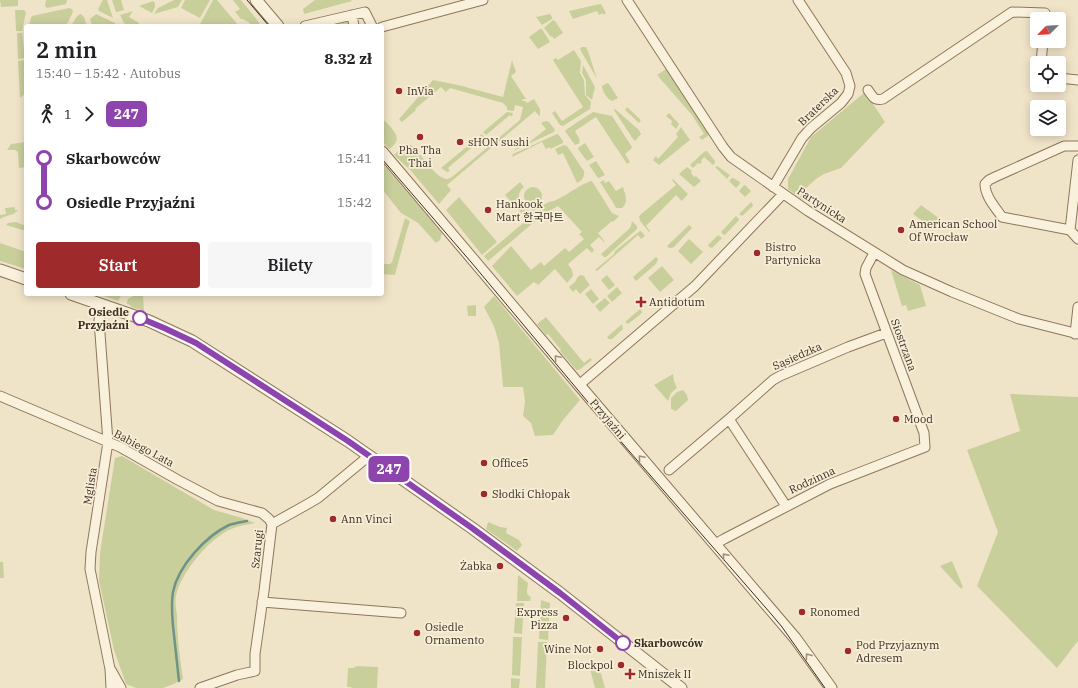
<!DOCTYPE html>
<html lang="pl">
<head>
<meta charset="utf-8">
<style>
	body { margin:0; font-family:"IBM Plex Serif","Noto Sans KR",serif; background:#f6f6f6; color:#202124; height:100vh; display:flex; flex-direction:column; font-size:15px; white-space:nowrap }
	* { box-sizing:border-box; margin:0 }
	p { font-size:13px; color:#757577 }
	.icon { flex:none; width:22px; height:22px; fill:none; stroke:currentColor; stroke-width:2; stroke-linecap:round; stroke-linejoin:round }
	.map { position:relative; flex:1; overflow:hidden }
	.drawer { position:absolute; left:24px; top:24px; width:360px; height:272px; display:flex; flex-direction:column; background:#fff; border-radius:4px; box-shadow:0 2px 10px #0003 }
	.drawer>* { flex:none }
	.badge { padding:0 8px; border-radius:6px; font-size:14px; line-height:26px }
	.needle { width:26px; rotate:246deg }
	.tools { position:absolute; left:1030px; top:12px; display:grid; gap:8px }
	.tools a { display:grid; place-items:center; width:36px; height:36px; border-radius:4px; background:#fff; box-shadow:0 2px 10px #0003; font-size:20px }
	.map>.badge { position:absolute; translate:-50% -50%; box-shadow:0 0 0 2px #fff }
	.legs { display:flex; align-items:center; gap:6px; height:44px; padding:0 12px; font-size:13px }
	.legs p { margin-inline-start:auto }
	.head { display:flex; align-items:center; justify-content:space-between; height:68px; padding:0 12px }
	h1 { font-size:22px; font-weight:600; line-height:30px }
	.action { display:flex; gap:8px; margin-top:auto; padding:8px 12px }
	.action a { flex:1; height:46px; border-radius:4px; background:#9e2a2b; color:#fff; font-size:16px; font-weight:600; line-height:46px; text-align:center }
	.action a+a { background:#f6f6f6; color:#202124 }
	ul { padding:0 12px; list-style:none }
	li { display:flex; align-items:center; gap:14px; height:44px; font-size:15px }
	li i { display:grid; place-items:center; width:6px; height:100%; margin:0 5px; background:currentColor }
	li i::after { content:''; width:10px; height:10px; margin:-5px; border:3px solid; border-radius:50%; background:#fff }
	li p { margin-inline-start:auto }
	li:first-child i { background:linear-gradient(#0000 50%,currentColor 0) }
	li:last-child i { background:linear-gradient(currentColor 50%,#0000 0) }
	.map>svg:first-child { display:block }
	.green { fill:#c9cf9b }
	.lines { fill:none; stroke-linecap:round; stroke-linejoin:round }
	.stream { stroke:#6f938a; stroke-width:2.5 }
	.minor-casing { stroke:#8d765c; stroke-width:11 }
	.tertiary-casing { stroke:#8d765c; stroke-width:13 }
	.minor { stroke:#faf1dc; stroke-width:9 }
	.tertiary { stroke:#faf1dc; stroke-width:11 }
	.tram { stroke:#3d2e20; stroke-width:1 }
	.oneway { stroke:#9c907e }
	.line-1-casing { stroke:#fff; stroke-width:9 }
	.line-1 { stroke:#8e44ad; stroke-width:6 }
	.poi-dot { fill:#9e2a2b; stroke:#f7eed8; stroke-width:1.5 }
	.stop-1-dot { fill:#fff; stroke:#8e44ad; stroke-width:2 }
	.labels { text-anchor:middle; stroke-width:3.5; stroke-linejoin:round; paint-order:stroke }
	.poi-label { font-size:11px; fill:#3d2e20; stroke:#f7eed8; text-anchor:start }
	.street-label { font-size:11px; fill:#3d2e20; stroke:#f7eed8 }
	.stop-label { font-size:11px; font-weight:bold; fill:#3d2e20; stroke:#f7eed8; text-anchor:end }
</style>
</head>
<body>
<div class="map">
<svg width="1078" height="688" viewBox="0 0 1078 688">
	<rect width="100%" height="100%" fill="#f0e4c8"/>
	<path class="green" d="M 0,0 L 18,0 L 18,6 L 1,7 Z
		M 46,0 L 67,0 L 66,4 L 47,8 L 45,6 Z
		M 103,0 L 107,0 L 113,18 L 99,11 L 98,9 Z
		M 112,0 L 121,0 L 124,10 L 117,12 L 116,12 Z
		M 174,0 L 182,0 L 178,7 L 154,14 L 158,8 Z
		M 185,0 L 210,0 L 200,18 L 181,8 Z
		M 213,0 L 217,0 L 238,25 L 238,26 L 208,26 L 207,24 L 199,26 Z
		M 233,0 L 241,0 L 258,21 L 261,26 L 254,26 L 243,19 L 241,19 L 235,12 L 240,9 Z
		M 315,0 L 351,0 L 352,1 L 304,14 L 303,9 Z
		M 153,1 L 155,3 L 155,7 L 152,13 L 139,6 Z
		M 600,4 L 601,4 L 606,13 L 603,15 L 603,13 L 599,15 L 597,11 L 573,19 L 569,11 Z
		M 69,8 L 72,9 L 73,12 L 66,26 L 29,26 L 31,18 L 32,16 Z
		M 15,10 L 24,10 L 26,12 L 22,31 L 16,31 Z
		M 133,11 L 129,17 L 139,23 L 137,26 L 129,26 L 124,23 L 120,15 Z
		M 81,14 L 84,17 L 87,26 L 71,26 L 77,16 Z
		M 96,14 L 115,23 L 116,26 L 92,26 L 90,19 Z
		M 550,14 L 552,17 L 552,19 L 542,25 L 536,17 Z
		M 345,20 L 349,23 L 349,26 L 320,26 Z
		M 553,20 L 555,21 L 563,33 L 554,39 L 552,36 L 551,37 L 544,28 Z
		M 540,29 L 542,29 L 550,42 L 538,49 L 529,37 Z
		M 17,33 L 22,33 L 25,58 L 18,59 Z
		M 582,47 L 586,47 L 588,51 L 597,79 L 581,51 L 580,48 Z
		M 574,50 L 581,61 L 580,73 L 584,80 L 585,95 L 591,102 L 590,109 L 563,126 L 560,125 L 552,113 L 555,111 L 562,121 L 583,107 L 553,60 L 556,58 L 558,60 Z
		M 26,60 L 26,93 L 20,98 L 18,61 Z
		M 512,60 L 516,72 L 511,76 L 526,99 L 523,99 L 522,101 L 525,101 L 527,103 L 534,99 L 540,109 L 540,115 L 539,116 L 535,111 L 447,185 L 451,190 L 439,204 L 411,171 L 394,155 L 395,154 C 401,149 406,141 414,147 C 420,154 435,175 443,178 C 446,180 449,179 452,177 L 520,120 L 523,107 L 515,105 L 514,111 L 507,110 L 507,107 L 503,103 L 450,88 L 446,92 L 441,87 L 415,109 L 416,110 L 402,122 L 399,119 L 433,80 L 458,85 L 503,97 Z
		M 583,65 L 595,87 L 592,100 L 586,95 L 586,80 L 582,73 Z
		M 666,69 L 667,69 L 708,131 L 708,136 L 702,140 L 699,137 L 704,134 L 692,115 L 657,75 Z
		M 607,83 L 609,84 L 618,98 L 612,101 C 607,99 602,91 602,86 Z
		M 865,92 L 885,122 L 841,168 L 824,174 L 816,179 L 806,188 L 804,191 L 807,193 L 803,200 L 788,189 L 788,179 L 811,137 Z
		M 627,107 L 641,120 L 639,123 L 625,110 Z
		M 615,109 L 639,130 L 641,134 L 635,141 L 633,139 L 614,110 Z
		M 507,112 L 513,113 L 512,117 L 510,115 L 486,135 L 483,132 Z
		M 593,112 L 612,116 L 632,147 L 631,149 L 625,154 L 630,162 L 627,164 L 596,117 L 575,131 L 580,140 L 579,141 L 580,143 L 575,145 L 565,131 L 567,129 Z
		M 669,113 L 679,124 L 676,129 L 671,124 L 672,121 L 666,116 Z
		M 382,118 C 391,128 406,138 389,149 L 382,141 Z
		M 546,121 L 549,122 L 555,130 L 554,132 L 513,151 L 524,142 L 527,144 L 546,129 L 541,123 L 543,122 Z
		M 681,127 L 690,140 L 659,165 L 653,160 L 656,156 L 658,159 L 678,137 L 676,134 Z
		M 482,134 L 484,137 L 448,168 L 450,171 L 447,172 L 441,168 Z
		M 557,134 L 558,134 L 563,141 L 563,143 L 550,149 L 550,147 L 546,149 L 542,142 L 512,157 L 513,154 Z
		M 26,142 L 26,167 L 19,168 L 18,152 L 15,150 L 7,150 L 11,144 Z
		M 585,143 L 594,157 L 587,161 L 578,149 L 578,148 Z
		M 564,145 L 567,146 L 584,171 C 585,176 582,181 577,183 L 563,153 L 558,155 L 555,149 Z
		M 705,151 L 707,151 L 715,161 L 715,163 L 713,165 L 704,157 L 701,161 L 702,162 L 700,164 L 698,163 L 693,168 L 690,165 Z
		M 596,161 L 605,175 L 599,178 L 598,178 L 589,165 Z
		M 382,163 L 442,233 L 440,240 L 436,243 L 418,223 L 401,213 L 382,189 Z
		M 717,166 L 730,175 L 727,179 L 715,167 Z
		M 687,167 L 692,171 L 691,173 L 694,177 L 696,176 L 701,181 L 694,187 L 679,174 Z
		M 732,178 L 733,178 L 740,182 L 740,184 L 736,188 L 729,181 Z
		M 673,179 L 688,194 L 682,201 L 676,195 L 646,226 L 650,231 L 649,232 L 640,221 L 639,217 L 640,215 L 676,185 L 672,180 Z
		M 604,180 L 605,183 L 609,181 L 616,191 L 623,187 C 625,194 629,202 622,208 L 616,208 L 614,204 L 600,182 Z
		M 592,181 L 612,213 L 619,216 L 613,222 L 612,221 L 598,233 L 605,242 L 604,242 L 599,237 L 590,245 L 594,250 L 592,253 L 587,248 L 568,264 L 572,270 L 573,276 L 567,283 L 555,269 L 538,285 L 534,282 L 517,296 L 492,266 L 511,246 L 531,270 L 541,262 L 544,266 L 565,248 L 569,252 L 584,239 L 579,234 L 582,232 L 558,206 L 541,216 L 513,240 L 488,261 L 484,256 L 528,219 L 532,208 C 539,209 543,205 549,202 C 552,201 555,201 558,199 C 567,195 584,182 592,181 Z
		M 520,182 L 524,187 C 519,191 518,195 519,201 L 514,205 L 505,195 Z
		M 744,185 L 745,185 L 751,191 L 745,197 L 739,191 Z
		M524 196a9 9 0 1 1 18 0a9 9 0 1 1-18 0Z
		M 459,197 L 497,242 L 482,255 L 446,210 Z
		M 751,202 L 753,205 L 753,206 L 742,216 L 739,214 Z
		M 521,203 L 523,206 L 529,208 L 526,218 L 516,207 Z
		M 921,205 L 940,219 L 933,229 L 913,214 Z
		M 15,207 L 15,210 L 18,210 C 13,216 6,215 0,219 L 0,215 L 6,214 L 5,208 Z
		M 736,216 L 739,219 L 739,220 L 725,235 L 724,235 L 721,232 Z
		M 405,218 L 410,221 L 406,234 L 395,275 L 382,274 L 382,264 L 390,264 L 392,262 Z
		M 632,221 L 637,226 L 637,229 L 606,257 L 604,257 L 601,254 L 629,229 L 631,226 Z
		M 16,222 L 26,226 L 26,231 L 6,225 L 8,223 Z
		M 689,225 L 692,228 L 674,247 L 671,248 L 669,248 L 667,246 Z
		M 640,231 L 642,232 L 645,236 L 641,239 L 638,235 L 597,271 L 595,270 L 614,254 L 615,251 Z
		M 718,235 L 722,238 L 712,248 L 709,247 L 708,245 Z
		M 689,239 L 703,252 L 691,264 L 678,251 Z
		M 0,243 L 26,252 L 26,269 L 0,261 Z
		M 656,257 L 658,259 L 656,264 L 636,281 L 633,277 Z
		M 662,266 L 674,280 L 660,292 L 648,278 Z
		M 891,270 L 920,285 L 926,306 L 908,311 L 906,305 L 902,306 Z
		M 580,275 L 584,276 L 586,280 L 590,285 L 580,294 L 576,289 L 573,292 L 569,287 L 575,282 L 577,278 Z
		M 607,275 L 615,285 L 609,290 L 601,280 Z
		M 617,287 L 622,293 L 612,302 L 607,296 Z
		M 591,289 L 599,299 L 593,304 L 585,294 Z
		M 98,294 L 122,294 L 118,301 Z
		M 137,294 L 142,294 L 143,296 L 144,311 L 131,307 L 130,305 L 127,304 L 127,302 L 128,299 Z
		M 494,296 L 580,400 L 563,420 L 553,435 L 535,436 L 531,423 L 523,416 L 525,402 L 523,387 L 503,387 L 499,343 L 494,326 L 484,307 Z
		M 605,298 L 610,303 L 600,312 L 595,306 Z
		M 476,305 L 476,316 L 468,316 L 467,306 Z
		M 640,309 L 642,312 L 641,314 L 628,324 L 625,322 Z
		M 546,317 L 584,363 L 590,358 L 592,360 L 579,370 L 576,370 L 560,351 L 561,350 L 548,334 L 546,335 L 537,324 Z
		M 622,324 L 623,329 L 612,339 L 608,339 L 607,337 Z
		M 673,374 L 674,381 L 677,388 L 671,393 L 668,401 L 654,385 Z
		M 683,390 L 687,395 L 688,400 L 676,411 L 671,409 L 671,398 L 677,392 Z
		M 1010,394 L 1078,397 L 1078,641 L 1057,668 L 977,586 L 998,532 L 967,450 L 1020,431 Z
		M 122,456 L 214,510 L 242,518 L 255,523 C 246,525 237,526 229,530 C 207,541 181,573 176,596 C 175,602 176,609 177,615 C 177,637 180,658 183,679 L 174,684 L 163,688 L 136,688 L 126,684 L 114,650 L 99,581 L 100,553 L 115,458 Z
		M 488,522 L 500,527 L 507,528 L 506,533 L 519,540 L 522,545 L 517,551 L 486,529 Z
		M 952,561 L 963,587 L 961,589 L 940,566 Z
		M 0,562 L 3,562 L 4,578 L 0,578 Z
		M 518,575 L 528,583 C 528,589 524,594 531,597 L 530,601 L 517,601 Z
		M 541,600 L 550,603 L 548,640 L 539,639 Z
		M 516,603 L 524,603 L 522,634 L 514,633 Z
		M 513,637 L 522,637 L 520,676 L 512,675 Z
		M 538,642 L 547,642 L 545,688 L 536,688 Z
		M 357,666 L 378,667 L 377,688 L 352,688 L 351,687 L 347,687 L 348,668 L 353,668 Z
		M 596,667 L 600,670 L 605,688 L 595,688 L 590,669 Z
		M 511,678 L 520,679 L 519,688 L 511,688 Z"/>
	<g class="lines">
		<path class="stream" d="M 179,681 C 177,663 175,644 173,626 C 172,615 171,603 173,592 C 178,566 206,536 229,525 C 235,523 242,522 247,521"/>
		<defs>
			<path id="minor" d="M 627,0 L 723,147 L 731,157 L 808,211 L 903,270 L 952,292 L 1019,319 L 1078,334
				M 352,15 L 354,26
				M 305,26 L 365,12 L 372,26
				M 382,27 L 483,0
				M 1041,63 L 1043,41
				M 1059,78 L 1078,80
				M 868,90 C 873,97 874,101 883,99 L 1012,12 L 1045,13 L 1045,19
				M 1078,160 L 1070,230 L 1078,239
				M 773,187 L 802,138 L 811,128 L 841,103 L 848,94 L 850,86 L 846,73 L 798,0
				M 1070,230 L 1002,217 C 995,207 985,196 985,184 L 989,180 L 995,177 L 1064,146 L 1078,146
				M 103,305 L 99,320 L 108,442 L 91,552 L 90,569 L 110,669 L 111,688
				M 1075,334 L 1078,307
				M 579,385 L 695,286 L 783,194
				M 0,396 L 120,447 L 178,480 L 218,501 L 262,513 L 269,519 L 272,524
				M 729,419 L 786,506
				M 669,470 L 729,419 L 773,380 L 780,376 L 848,347 L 886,333
				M 272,524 L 306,505 L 318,498 L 364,460 L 368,454
				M 715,544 L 724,539 L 830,484 L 925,447 L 924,433 L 865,274 L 866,268 L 874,253
				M 262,602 L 401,613
				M 111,670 L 121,688
				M 200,688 L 237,675 L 255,671 L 255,654 L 264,591 L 272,524"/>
			<path id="tertiary" d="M 256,0 L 278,26
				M 382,152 L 579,385 L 795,638 L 831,688
				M 0,270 L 26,279
				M 71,294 L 149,321 L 164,328 L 192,341 L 348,441 L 472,528 L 560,593 L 681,688"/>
		</defs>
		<use href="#minor" class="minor-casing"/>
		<use href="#tertiary" class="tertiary-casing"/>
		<use href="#minor" class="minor"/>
		<use href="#tertiary" class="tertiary"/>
		<path class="tram" d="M 247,0 L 269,26
			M 382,159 L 471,262 L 623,444 L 772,615 L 782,627 L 825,688"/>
	</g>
	<defs><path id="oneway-chevron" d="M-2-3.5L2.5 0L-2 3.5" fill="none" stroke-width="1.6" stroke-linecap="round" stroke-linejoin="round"/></defs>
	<g class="oneway">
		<use href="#oneway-chevron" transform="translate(557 358) rotate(-130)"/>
		<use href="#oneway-chevron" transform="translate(641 458) rotate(-130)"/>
		<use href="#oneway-chevron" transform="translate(725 556) rotate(-131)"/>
		<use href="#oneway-chevron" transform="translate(808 656) rotate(-126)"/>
	</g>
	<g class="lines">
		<defs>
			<path id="line-1" d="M 140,318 L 164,328 L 196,343 L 348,441 L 472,528 L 560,593 L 623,643"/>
		</defs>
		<use href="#line-1" class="line-1-casing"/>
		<use href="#line-1" class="line-1"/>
	</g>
	<g class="poi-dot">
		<circle cx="399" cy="91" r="4"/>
		<circle cx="420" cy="137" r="4"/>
		<circle cx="460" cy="142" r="4"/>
		<circle cx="488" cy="210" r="4"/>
		<circle cx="901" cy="230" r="4"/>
		<circle cx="757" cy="253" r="4"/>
		<path d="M639 296h4v4h4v4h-4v4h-4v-4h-4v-4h4z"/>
		<circle cx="896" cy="419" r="4"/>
		<circle cx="484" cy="463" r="4"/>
		<circle cx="484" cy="494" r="4"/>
		<circle cx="333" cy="519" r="4"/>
		<circle cx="500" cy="566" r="4"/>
		<circle cx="802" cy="612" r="4"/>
		<circle cx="566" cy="618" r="4"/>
		<circle cx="417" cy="633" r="4"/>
		<circle cx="600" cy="649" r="4"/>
		<circle cx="848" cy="651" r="4"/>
		<circle cx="621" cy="665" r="4"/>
		<path d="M628 668h4v4h4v4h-4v4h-4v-4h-4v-4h4z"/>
	</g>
	<g class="stop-1-dot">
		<circle cx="140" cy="318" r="7"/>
		<circle cx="623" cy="643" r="7"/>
	</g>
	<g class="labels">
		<g class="poi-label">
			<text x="407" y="95">InVia</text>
			<text x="468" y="146">sHON sushi</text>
			<text x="420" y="154" text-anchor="middle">Pha Tha<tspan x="420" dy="13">Thai</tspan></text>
			<text x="496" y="208">Hankook<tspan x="496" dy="13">Mart 한국마트</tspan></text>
			<text x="909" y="228">American School<tspan x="909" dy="13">Of Wrocław</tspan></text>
			<text x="765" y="251">Bistro<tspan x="765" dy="13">Partynicka</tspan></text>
			<text x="649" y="306">Antidotum</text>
			<text x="904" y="423">Mood</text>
			<text x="492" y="467">Office5</text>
			<text x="492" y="498">Słodki Chłopak</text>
			<text x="341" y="523">Ann Vinci</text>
			<text x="492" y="570" text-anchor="end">Żabka</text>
			<text x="558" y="616" text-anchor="end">Express<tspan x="558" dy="13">Pizza</tspan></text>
			<text x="810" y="616">Ronomed</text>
			<text x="425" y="631">Osiedle<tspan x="425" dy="13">Ornamento</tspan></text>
			<text x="856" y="649">Pod Przyjaznym<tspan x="856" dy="13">Adresem</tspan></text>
			<text x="592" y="653" text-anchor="end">Wine Not</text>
			<text x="613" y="669" text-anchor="end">Blockpol</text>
			<text x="638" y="678">Mniszek II</text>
		</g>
		<g class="street-label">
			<text transform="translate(818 106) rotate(-44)" y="4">Braterska</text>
			<text transform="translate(822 205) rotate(33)" y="4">Partynicka</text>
			<text transform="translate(904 345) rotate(70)" y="4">Siostrzana</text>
			<text transform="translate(797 356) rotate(-24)" y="4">Sąsiedzka</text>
			<text transform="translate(608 419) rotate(50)" y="4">Przyjaźni</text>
			<text transform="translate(144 448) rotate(28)" y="4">Babiego Lata</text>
			<text transform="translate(812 480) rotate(-25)" y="4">Rodzinna</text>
			<text transform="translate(90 486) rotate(-81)" y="4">Mglista</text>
			<text transform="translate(257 549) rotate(-84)" y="4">Szarugi</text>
		</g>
		<g class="stop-label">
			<text x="129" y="316">Osiedle<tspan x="129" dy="13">Przyjaźni</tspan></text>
			<text x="634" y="647" text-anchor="start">Skarbowców</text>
		</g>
	</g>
</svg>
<div class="tools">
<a><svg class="needle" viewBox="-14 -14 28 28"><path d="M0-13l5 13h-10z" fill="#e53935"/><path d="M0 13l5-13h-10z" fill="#757577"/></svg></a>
<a><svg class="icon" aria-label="locate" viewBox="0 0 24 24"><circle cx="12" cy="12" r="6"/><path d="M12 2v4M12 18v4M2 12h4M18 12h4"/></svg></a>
<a><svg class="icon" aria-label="layers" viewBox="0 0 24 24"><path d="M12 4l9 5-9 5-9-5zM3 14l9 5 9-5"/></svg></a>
</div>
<b class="badge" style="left:389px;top:469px;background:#8e44ad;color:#fff">247</b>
<section class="drawer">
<div class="head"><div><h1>2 min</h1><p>15:40 – 15:42 · Autobus</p></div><b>8.32 zł</b></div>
<div class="legs"><svg class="icon" aria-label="walk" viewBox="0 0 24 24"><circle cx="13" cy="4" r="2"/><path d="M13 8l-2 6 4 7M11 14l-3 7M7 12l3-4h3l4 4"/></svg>1<svg class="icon" aria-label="forward" viewBox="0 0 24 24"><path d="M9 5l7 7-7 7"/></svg><b class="badge" style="background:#8e44ad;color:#fff">247</b></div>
<ul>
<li><i style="color:#8e44ad"></i><b>Skarbowców</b><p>15:41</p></li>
<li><i style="color:#8e44ad"></i><b>Osiedle Przyjaźni</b><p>15:42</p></li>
</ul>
<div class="action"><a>Start</a><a>Bilety</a></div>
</section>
</div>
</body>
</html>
